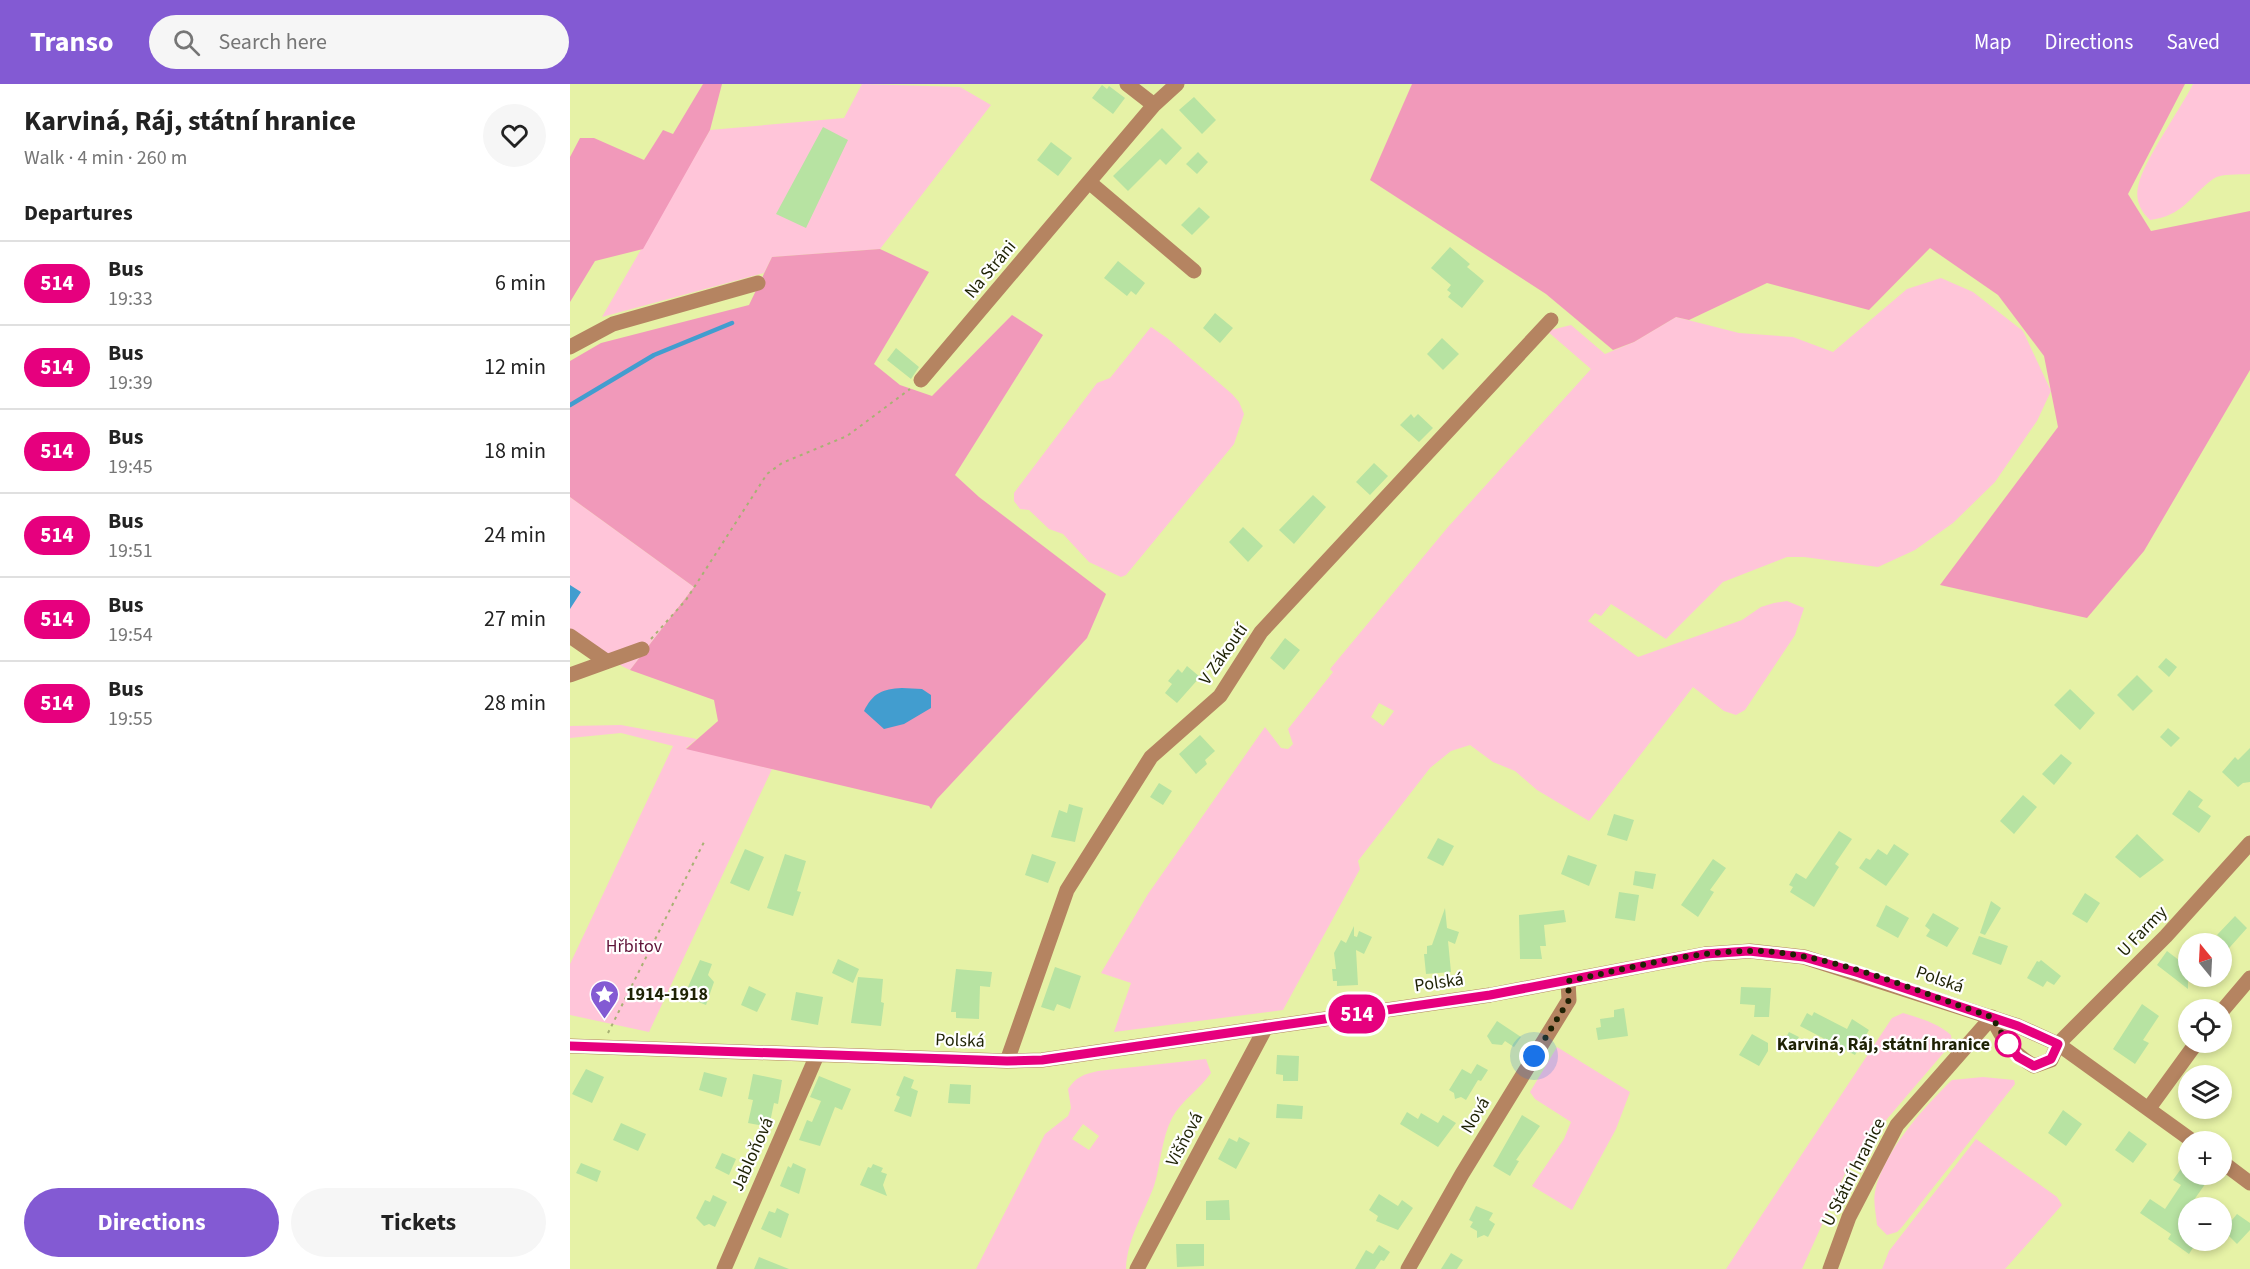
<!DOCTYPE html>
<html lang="en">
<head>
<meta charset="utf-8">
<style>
	body { margin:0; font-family:"Source Sans 3",sans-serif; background:#f6f6f6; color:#222; height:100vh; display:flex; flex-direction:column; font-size:22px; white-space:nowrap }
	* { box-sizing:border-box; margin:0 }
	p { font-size:20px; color:#767676 }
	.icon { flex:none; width:33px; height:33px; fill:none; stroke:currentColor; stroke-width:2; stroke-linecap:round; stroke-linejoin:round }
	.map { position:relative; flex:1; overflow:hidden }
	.details { display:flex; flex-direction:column; background:#fff; width:570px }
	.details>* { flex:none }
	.badge { padding:0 12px; border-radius:20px; font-size:21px; line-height:39px }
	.needle { width:39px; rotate:342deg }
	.tools { position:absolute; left:1608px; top:849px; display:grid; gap:12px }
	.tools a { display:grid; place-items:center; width:54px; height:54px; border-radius:50%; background:#fff; box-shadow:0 3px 9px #0003; font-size:30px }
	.you { position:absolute; width:30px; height:30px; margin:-15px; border:4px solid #fff; border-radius:50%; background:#1a73e8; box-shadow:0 0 0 9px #1a73e833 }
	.map>.badge { position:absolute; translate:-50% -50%; box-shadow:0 0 0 3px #fff }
	h2 { padding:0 24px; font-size:22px; line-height:54px }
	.round { display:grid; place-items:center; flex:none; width:63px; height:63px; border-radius:32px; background:#f6f6f6 }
	.headline { display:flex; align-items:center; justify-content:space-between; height:102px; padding:0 24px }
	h1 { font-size:28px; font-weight:700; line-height:45px }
	.primary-button { display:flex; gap:12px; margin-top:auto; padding:12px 24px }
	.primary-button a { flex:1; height:69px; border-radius:36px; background:#835ad3; color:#fff; font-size:24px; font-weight:700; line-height:69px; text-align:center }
	.primary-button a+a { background:#f6f6f6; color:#222 }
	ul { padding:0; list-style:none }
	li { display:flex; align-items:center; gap:18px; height:84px; padding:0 24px; border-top:2px solid #e0e0e0 }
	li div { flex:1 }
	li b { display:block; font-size:22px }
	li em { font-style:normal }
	li .badge { min-width:66px; font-weight:700; text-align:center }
	header { display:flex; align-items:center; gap:36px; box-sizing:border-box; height:84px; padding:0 30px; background:#835ad3; color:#fff }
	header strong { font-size:28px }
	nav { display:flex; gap:33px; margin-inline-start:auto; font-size:21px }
	.search { width:420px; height:54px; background:#f6f6f6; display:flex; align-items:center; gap:15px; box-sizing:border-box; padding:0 21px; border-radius:33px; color:#767676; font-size:22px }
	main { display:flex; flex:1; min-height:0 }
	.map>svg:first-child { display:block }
	.green { fill:#ffc5d9; fill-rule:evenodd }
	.forest { fill:#f199ba }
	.water { fill:#429dcf }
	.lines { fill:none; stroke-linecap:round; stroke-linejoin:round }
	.stream { stroke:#429dcf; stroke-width:4.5 }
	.building { fill:#b7e3a2 }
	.path { stroke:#a7b173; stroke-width:2; stroke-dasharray:3 4.5; stroke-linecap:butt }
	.minor { stroke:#b58461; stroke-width:15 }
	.line-casing { stroke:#fff; stroke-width:14 }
	.line { stroke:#e6007e; stroke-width:9 }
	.walk { stroke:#1e2204; stroke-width:6; stroke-dasharray:0 10.8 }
	.stop-dot { fill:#fff; stroke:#e6007e; stroke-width:3 }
	.labels { text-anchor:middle; stroke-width:4.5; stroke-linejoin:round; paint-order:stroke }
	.street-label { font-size:18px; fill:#1e2204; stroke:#fff }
	.park-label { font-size:18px; fill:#601338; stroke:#fff }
	.poi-label { font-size:18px; font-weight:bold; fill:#1e2204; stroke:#fff; text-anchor:start }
	.stop-label { font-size:18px; font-weight:bold; fill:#1e2204; stroke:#fff; text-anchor:end }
</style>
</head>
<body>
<header>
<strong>Transo</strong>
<div class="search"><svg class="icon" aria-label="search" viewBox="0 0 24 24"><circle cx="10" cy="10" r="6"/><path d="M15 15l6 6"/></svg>Search here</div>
<nav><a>Map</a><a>Directions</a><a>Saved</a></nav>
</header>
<main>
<section class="details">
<div class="headline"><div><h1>Karviná, Ráj, státní hranice</h1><p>Walk · 4 min · 260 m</p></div><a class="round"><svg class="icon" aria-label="heart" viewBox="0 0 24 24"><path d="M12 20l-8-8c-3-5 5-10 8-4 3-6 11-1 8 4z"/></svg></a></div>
<h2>Departures</h2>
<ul>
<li><span class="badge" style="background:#e6007e;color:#fff">514</span><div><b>Bus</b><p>19:33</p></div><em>6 min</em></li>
<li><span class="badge" style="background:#e6007e;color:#fff">514</span><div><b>Bus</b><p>19:39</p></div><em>12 min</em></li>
<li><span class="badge" style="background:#e6007e;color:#fff">514</span><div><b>Bus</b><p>19:45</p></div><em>18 min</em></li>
<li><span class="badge" style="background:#e6007e;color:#fff">514</span><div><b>Bus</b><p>19:51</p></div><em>24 min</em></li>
<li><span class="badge" style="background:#e6007e;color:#fff">514</span><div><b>Bus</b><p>19:54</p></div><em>27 min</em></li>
<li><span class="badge" style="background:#e6007e;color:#fff">514</span><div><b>Bus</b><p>19:55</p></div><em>28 min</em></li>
</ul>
<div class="primary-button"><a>Directions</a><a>Tickets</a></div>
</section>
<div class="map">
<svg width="1680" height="1185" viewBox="0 0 1680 1185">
	<rect width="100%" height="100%" fill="#e6f2a6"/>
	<path class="green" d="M 292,0 L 390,3 L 421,21 L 310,165 L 202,173 L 194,189 L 32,233 L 140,46 L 274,34 Z
		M 1623,0 L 1680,0 L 1680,90 C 1669,91 1652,89 1643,95 C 1620,112 1613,132 1580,136 C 1571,128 1565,116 1568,103 C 1572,79 1610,26 1623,0 Z
		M 1371,194 L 1403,208 L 1453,247 L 1481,307 L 1467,337 L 1425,398 L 1383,439 L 1345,466 L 1308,483 L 1234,473 L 1217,473 L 1153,498 L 1096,555 L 1041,520 L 1031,532 L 1025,529 L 1018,537 L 1068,573 L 1172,536 L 1191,523 L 1204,519 L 1217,517 L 1234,524 L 1225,551 L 1175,626 L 1166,631 L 1154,627 L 1123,603 L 1019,737 L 967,706 L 945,687 L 923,678 L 900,661 L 881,667 L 860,684 L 788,777 L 790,785 L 713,926 L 544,948 L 561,899 L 531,889 L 578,810 L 695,643 L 711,664 L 718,665 L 723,660 L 718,645 L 763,588 L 760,585 L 878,443 L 1021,285 L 977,247 L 1001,241 L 1035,270 L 1064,258 L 1106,233 L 1169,249 L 1223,253 L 1263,268 L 1337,205 ZM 809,619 L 824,627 L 813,642 L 801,633 Z
		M 581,243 L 597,254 L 662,310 L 669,318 L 674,330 L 664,360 L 556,491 L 551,493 L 519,478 L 493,450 L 479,445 L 459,426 L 450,425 L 444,417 L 444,409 L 527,299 L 540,294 Z
		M 0,413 L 124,503 L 60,586 C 41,578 19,557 0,545 Z
		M 51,641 L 127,655 L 116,664 L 202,685 L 79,948 L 0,931 L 0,880 L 103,662 L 51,649 L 0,654 L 0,642 Z
		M 1333,929 C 1350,934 1367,939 1381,951 L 1382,959 L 1317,1035 L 1288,1079 L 1277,1085 L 1232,1185 L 1156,1185 L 1322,934 Z
		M 987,963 L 1060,1008 L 1046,1045 L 1002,1126 L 962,1102 L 994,1055 L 1001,1038 L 965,1015 L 960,1008 Z
		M 636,975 L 641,989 C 629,1006 612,1016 602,1034 C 591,1056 591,1080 584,1102 C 574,1129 557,1155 556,1185 L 406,1185 L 475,1050 L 498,1032 L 501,1024 L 498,1005 C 506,993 514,990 528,987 ZM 513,1040 L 529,1052 L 519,1066 L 502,1055 Z
		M 1413,993 L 1444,996 L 1445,1000 L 1332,1143 L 1327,1148 L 1317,1151 L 1307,1141 C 1306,1130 1303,1117 1305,1108 C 1312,1069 1355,1022 1382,996 Z
		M 1406,1055 L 1487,1113 L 1492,1121 L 1435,1185 L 1312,1185 L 1319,1167 Z"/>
	<path class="forest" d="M 133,0 L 152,0 L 140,46 L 73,165 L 25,177 L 0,218 L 0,73 L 10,54 L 24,54 L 74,76 L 93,46 L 103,50 Z
		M 842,0 L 1615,0 L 1558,110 L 1581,147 L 1680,127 L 1680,286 L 1574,467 L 1517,534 L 1370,501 L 1488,343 L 1474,272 L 1428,211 L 1360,164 L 1299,226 L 1197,199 L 1119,236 L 1106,233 L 1064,258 L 1043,266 L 976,210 L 800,96 Z
		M 310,165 L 359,188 L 304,280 L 330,301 L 362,312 L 442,231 L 473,251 L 385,391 L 409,413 L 536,510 L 517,554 L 367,715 L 361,725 L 359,722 L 116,665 L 148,637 L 144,616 L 60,586 L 124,503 L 0,413 L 0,277 L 31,259 L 179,221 L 202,173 Z"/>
	<path class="water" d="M 0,501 L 11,508 L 0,525 Z
		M 332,604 L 352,605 L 361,611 L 361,624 L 334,640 L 314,645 L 294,627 C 303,609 312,605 332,604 Z"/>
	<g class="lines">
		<path class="stream" d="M 0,321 L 84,271 L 162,239"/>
	</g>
	<path class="building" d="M 532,1 L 537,5 L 539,2 L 555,14 L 543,30 L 522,14 Z
		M 624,13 L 646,36 L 632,50 L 609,26 Z
		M 253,43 L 278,56 L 236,144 L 206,130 Z
		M 592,44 L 612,64 L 596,81 L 590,75 L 558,107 L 543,92 Z
		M 481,58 L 502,74 L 488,92 L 467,76 Z
		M 628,68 L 638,78 L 627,90 L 616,80 Z
		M 629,123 L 640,133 L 622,151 L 611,141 Z
		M 880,163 L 900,180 L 897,183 L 914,197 L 892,224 L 878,213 L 881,209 L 877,206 L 881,201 L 861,184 Z
		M 548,177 L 575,199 L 566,211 L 561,207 L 557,212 L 534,194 Z
		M 645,229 L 663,244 L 650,259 L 633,244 Z
		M 872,254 L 889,270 L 873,286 L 857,270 Z
		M 326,264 L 349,283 L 341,295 L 317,276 Z
		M 841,330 L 844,334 L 848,330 L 863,344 L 849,358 L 830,341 Z
		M 804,379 L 818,392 L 800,411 L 786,398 Z
		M 743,411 L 756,423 L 724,460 L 709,446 Z
		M 673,443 L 693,462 L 678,478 L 659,458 Z
		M 715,554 L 730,566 L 714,586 L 700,574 Z
		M 1596,574 L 1607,583 L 1599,593 L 1588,583 Z
		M 617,582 L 630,593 L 607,619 L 595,609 L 602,600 L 598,597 L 608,585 L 612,589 Z
		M 1567,591 L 1583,607 L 1563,627 L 1547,611 Z
		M 1500,605 L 1525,629 L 1510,646 L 1484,621 Z
		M 1598,644 L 1610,654 L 1601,663 L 1590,653 Z
		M 630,651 L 645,667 L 635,676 L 637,680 L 626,690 L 609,670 Z
		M 1680,664 L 1680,698 L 1673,699 L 1668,703 L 1652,688 L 1665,673 L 1668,676 Z
		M 1491,670 L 1502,679 L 1484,701 L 1472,690 Z
		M 589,699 L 602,707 L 593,721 L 580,713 Z
		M 1619,706 L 1633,716 L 1628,723 L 1641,732 L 1629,749 L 1602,730 Z
		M 1453,711 L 1467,723 L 1444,750 L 1430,737 Z
		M 499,720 L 513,724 L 505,758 L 481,753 L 489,726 L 497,729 Z
		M 1044,730 L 1064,736 L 1057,757 L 1037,751 Z
		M 1269,747 L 1282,755 L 1265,780 L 1269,783 L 1244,823 L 1220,808 L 1223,803 L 1219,801 L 1226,789 L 1236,795 Z
		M 1567,750 L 1594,776 L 1570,794 L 1545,773 Z
		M 868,754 L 884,762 L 873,782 L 857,774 Z
		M 1324,760 L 1339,770 L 1316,802 L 1289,784 L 1296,774 L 1300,776 L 1308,765 L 1317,771 Z
		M 175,765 L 194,773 L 179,807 L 160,799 Z
		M 215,770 L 236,777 L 227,807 L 231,808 L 223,832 L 197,824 Z
		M 462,770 L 486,778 L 478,799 L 455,791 Z
		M 998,771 L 1027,781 L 1019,802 L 991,790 Z
		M 1143,775 L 1156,784 L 1140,806 L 1144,808 L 1128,833 L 1111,821 Z
		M 1065,787 L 1086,790 L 1083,805 L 1063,801 Z
		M 1049,808 L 1069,811 L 1065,837 L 1045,834 Z
		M 1515,809 L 1530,819 L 1517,839 L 1502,830 Z
		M 1421,817 L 1431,824 L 1415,851 L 1410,849 Z
		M 1316,821 L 1339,834 L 1328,854 L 1306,842 Z
		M 875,824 L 877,844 L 889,848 L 885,860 L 878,857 L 881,888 L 856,890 L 854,870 L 857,870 L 857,862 L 862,861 Z
		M 994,826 L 996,838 L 974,841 L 976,862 L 970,862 L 972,875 L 950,875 L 949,831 Z
		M 1363,829 L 1389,844 L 1377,863 L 1356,852 L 1360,846 L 1355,842 Z
		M 1665,832 L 1677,844 L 1652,872 L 1652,855 L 1647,851 Z
		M 784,842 L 784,852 L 787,853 L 789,847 L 802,853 L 794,870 L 786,866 L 788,901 L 767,902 L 767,897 L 763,897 L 762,885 L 766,885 L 764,869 L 771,856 L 776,859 Z
		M 1409,852 L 1438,862 L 1431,881 L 1402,870 Z
		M 1597,867 L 1618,883 L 1618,905 L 1587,881 Z
		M 268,875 L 289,885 L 283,899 L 262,889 Z
		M 130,876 L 142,880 L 138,891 L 144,898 L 136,921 L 114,912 Z
		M 1471,876 L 1491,892 L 1484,901 L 1477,897 L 1473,903 L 1457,894 L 1467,877 L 1469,878 Z
		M 485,883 L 511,892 L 500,925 L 487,920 L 484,927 L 471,923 Z
		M 386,885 L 422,888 L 420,903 L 410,902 L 409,935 L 386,934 L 386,928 L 381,928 Z
		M 288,893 L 313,895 L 311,918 L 314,919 L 311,942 L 281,939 Z
		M 179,902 L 196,910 L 187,928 L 171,921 Z
		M 1171,903 L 1201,904 L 1199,933 L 1184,933 L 1185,921 L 1170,920 Z
		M 226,908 L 253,913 L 248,941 L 221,936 Z
		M 1572,920 L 1589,932 L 1573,956 L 1579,959 L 1565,980 L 1543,965 Z
		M 1054,924 L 1058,952 L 1028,956 L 1026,944 L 1031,943 L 1030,935 L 1044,933 L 1044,926 Z
		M 1244,928 L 1277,945 L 1282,935 L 1299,946 L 1285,971 L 1230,942 L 1237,929 L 1242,932 Z
		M 927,937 L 951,953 L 944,963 L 935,957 L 932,961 L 922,960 L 917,952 Z
		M 1219,948 L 1229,953 L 1221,967 L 1211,962 Z
		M 1182,950 L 1198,959 L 1198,967 L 1189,982 L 1169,971 Z
		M 707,971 L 729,972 L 728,997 L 713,997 L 713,991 L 706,990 Z
		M 907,980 L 918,986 L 911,997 L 908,996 L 896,1016 L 891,1013 L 885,1015 L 884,1009 L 879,1006 L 892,985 L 901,990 Z
		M 16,985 L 34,993 L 22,1019 L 2,1010 Z
		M 134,988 L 157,994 L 152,1013 L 129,1006 Z
		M 183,990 L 212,996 L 208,1020 L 204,1019 L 199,1043 L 178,1039 L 183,1016 L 178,1015 Z
		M 249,992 L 281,1005 L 272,1026 L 265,1023 L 250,1062 L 229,1056 L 237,1036 L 242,1038 L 251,1017 L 240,1013 Z
		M 334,992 L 344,996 L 341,1004 L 348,1007 L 341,1033 L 324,1027 L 330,1013 L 326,1011 Z
		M 380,1000 L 401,1001 L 400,1020 L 378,1019 Z
		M 707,1020 L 733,1022 L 732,1035 L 706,1034 Z
		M 1493,1026 L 1512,1040 L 1496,1062 L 1478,1049 Z
		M 837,1028 L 848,1035 L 851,1029 L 868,1039 L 873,1031 L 886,1039 L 868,1063 L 830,1040 Z
		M 952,1031 L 970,1042 L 946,1076 L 949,1077 L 940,1092 L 923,1082 Z
		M 51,1039 L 76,1050 L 68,1067 L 43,1056 Z
		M 1559,1047 L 1577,1060 L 1563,1079 L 1545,1066 Z
		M 669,1053 L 680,1059 L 666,1085 L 648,1075 L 659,1054 L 667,1058 Z
		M 152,1069 L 166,1075 L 159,1091 L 145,1084 Z
		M 1618,1075 L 1618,1090 L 1630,1090 L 1638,1096 L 1612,1133 L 1618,1138 L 1618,1156 L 1628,1156 L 1619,1170 L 1598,1155 L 1601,1150 L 1570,1129 L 1580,1115 L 1595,1125 L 1611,1101 L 1603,1096 Z
		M 11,1079 L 31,1087 L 27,1098 L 6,1089 Z
		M 223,1079 L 236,1085 L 229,1110 L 210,1102 L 218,1082 L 221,1084 Z
		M 303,1080 L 313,1084 L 311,1088 L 317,1090 L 313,1101 L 317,1112 L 290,1101 L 298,1083 L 301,1084 Z
		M 809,1110 L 828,1122 L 832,1116 L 843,1124 L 828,1146 L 806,1137 L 808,1132 L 799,1126 Z
		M 143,1111 L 157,1118 L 145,1143 L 139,1140 L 134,1142 L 126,1134 L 135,1116 L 140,1118 Z
		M 659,1116 L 660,1136 L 636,1136 L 636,1117 Z
		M 906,1122 L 923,1129 L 919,1136 L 925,1140 L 918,1153 L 914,1151 L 907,1154 L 907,1147 L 900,1143 L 903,1138 L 899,1136 Z
		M 207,1124 L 219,1130 L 211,1154 L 191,1145 L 199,1127 L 205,1129 Z
		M 1667,1130 L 1680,1139 L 1680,1146 L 1667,1160 L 1652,1145 L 1660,1134 L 1662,1136 Z
		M 606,1160 L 634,1160 L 634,1182 L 607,1183 Z
		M 809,1161 L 820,1168 L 814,1177 L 811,1176 L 805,1185 L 785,1185 L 796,1166 L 803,1170 Z
		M 881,1169 L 893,1176 L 887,1185 L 871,1185 Z
		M 189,1173 L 219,1185 L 184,1185 Z"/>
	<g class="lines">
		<path class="path" d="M 81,555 L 116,516 L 197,390 L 212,379 L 277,352 L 340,305
			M 38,949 L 134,758"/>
		<path class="minor" d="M 557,0 L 584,21
			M 519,98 L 624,187
			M 0,263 L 43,240 L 188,199
			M 351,296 L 584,21 L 607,0
			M 0,552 L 36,577
			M 0,591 L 72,565
			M 1652,927 L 1680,894
			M 0,962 L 437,977 L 472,976 L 920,911 L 1135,870 L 1180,867 L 1234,873 L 1448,942 L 1488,960 L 1624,1058
			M 437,977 L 497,806 L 581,673 L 650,612 L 691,548 L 981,236
			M 1579,1024 L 1627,958
			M 1652,1078 L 1680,1099
			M 154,1185 L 247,971
			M 567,1185 L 696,943
			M 838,1185 L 892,1090 L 999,916 L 998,897
			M 1260,1185 L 1279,1133 L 1327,1041 L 1422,933 C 1432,955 1443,970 1464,982 L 1481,976 L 1488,960 L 1596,852 L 1680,759"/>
	</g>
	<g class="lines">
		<defs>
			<path id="line" d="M 0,962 L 437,977 L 472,976 L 920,911 L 1135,870 L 1179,867 L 1234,873 L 1289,889 L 1448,942 L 1488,960 L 1481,975 L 1464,982 L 1448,973 L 1438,960"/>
		</defs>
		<use href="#line" class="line-casing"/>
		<use href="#line" class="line"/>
		<path class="walk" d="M 964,972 L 999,916 L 998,897 C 1057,885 1117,868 1177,867 C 1253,865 1350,909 1422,933 L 1438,960"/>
	</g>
	<defs>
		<symbol id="sight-pin" viewBox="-11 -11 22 30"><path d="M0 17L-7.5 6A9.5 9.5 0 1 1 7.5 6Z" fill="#835ad3" stroke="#fff"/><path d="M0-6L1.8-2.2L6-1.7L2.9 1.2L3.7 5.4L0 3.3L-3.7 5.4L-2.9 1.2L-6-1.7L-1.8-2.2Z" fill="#fff"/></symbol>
	</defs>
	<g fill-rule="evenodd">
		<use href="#sight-pin" x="18" y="894" width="33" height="45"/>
	</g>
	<circle class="stop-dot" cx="1438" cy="960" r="12"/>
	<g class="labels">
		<g class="street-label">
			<text transform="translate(420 185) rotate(-50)" y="6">Na Stráni</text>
			<text transform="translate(653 570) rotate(-55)" y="6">V Zákoutí</text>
			<text transform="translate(1572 847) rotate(-46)" y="6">U Farmy</text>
			<text transform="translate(1370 895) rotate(19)" y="6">Polská</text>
			<text transform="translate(869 898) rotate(-8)" y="6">Polská</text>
			<text transform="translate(390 956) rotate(2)" y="6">Polská</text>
			<text transform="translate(905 1031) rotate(-59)" y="6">Nová</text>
			<text transform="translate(614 1055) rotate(-62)" y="6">Višňová</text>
			<text transform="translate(182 1070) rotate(-66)" y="6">Jabloňová</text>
			<text transform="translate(1283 1088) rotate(-63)" y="6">U Státní hranice</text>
		</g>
		<g class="park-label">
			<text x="64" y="868">Hřbitov</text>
		</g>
		<g class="poi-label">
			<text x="56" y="916">1914-1918</text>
		</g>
		<g class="stop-label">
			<text x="1420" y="966">Karviná, Ráj, státní hranice</text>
		</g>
	</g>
</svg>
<div class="tools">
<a><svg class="needle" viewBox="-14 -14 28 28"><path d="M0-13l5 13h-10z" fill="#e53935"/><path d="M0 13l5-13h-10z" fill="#767676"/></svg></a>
<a><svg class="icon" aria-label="locate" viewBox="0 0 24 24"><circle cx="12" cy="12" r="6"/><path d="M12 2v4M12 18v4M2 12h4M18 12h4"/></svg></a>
<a><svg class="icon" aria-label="layers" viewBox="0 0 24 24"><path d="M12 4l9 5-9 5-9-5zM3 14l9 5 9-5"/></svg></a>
<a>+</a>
<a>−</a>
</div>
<div class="you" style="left:964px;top:972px"></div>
<b class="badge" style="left:787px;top:930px;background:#e6007e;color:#fff">514</b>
</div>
</main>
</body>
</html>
